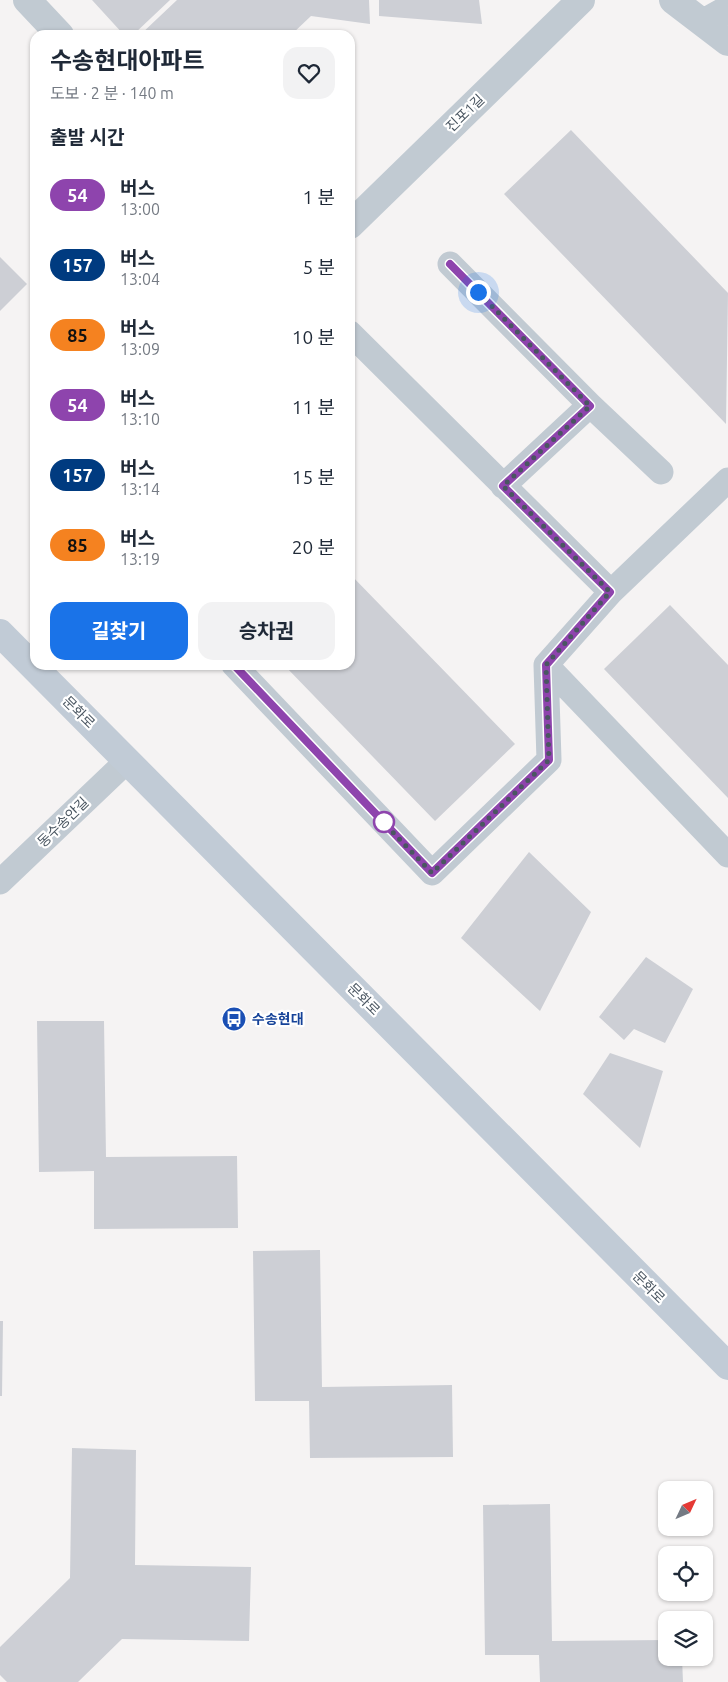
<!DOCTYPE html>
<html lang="ko">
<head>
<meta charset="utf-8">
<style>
	body { margin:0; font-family:Ubuntu,"Noto Sans KR",sans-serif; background:#f2f2f3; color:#1f2937; height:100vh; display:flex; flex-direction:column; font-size:19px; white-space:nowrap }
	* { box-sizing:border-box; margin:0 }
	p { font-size:16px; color:#747a83 }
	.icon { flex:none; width:28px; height:28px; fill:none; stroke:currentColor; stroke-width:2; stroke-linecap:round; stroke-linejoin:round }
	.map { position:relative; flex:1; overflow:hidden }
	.panel { position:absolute; left:30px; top:30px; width:325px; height:640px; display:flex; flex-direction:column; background:#fff; border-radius:15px; box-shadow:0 1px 4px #0004 }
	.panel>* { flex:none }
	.badge { padding:0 10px; border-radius:16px; font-size:18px; line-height:32px }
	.needle { width:32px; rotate:46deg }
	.buttons { position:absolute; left:658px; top:1481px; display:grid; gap:10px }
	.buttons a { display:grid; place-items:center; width:55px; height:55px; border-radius:10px; background:#fff; box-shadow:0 1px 4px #0004; font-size:25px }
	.you { position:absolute; width:25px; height:25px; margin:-12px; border:4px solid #fff; border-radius:50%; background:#1a73e8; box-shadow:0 0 0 8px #1a73e833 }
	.map>.badge { position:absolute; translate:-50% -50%; box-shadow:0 0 0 2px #fff }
	h2 { padding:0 20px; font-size:19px; line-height:45px }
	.round { display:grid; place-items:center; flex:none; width:52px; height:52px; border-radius:15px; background:#f2f2f3 }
	.summary { display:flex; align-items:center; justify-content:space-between; height:85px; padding:0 20px }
	h1 { font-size:24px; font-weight:700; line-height:38px }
	.cta { display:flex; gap:10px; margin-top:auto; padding:10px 20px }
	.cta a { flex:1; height:58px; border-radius:15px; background:#1a73e8; color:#fff; font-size:20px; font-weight:700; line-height:58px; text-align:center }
	.cta a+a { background:#f2f2f3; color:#1f2937 }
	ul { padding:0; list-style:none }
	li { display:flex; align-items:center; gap:15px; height:70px; padding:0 20px }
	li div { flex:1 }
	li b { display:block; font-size:19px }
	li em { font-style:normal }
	li .badge { min-width:55px; font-weight:700; text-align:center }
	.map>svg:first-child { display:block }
	.building { fill:#cdcfd5 }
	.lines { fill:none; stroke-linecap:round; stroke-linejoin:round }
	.lane { stroke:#c1cad2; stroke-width:25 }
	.street { stroke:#c1cad2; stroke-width:28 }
	.secondary { stroke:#c1cbd6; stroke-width:28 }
	.line-casing { stroke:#fff; stroke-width:11 }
	.line { stroke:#8e44ad; stroke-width:8 }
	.walk { stroke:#4a5661; stroke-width:5; stroke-dasharray:0 9 }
	.stop-dot { fill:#fff; stroke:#8e44ad; stroke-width:2.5 }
	.labels { text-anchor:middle; stroke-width:4.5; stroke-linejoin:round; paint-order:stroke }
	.street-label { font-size:14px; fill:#4a5661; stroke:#fff }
	.transit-label { font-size:14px; font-weight:bold; fill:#164399; stroke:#fff; text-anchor:start }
</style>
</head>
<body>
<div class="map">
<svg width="728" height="1682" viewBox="0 0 728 1682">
	<rect width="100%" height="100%" fill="#f5f3f3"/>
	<path class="building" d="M 92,0 L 170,0 L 133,35 L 124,35 Z
		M 177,0 L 369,0 L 370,24 L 311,16 L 291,35 L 140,35 Z
		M 379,0 L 479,0 L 482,24 L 379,16 Z
		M 571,130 L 728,293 L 726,424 L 504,194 Z
		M 0,257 L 27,284 L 0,311 Z
		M 350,574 L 515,744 L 435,821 L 284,665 L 350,665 Z
		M 670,605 L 728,665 L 728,798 L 604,669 Z
		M 529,852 L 591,912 L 540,1011 L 461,938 Z
		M 646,957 L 693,989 L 665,1043 L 634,1029 L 624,1040 L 599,1017 Z
		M 37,1021 L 104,1021 L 106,1157 L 237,1156 L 238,1228 L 94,1229 L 94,1171 L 39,1172 Z
		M 610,1053 L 663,1071 L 640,1148 L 583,1094 Z
		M 320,1250 L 322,1387 L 452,1385 L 453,1457 L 310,1458 L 309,1401 L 255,1401 L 253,1251 Z
		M 0,1321 L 3,1321 L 2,1396 L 0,1396 Z
		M 72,1448 L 136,1450 L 135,1565 L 251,1567 L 249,1641 L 122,1639 L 78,1682 L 7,1682 L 0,1675 L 0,1647 L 70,1578 Z
		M 550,1504 L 552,1641 L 666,1640 L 666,1658 L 682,1658 L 683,1682 L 540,1682 L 539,1655 L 485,1655 L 483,1505 Z"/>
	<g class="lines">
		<path class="lane" d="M 450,264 L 590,405 L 661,472
			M 350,333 L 611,592 L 728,480
			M 503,486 L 590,405
			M 234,665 L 432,873 L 549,760 L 546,665 L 611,592
			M 546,665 L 728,855
			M 0,882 L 127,761"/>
		<path class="street" d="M 27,0 L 60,35
			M 673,0 L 728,42
			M 703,23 L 728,9
			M 350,225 L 581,0"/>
		<path class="secondary" d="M 0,633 L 728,1366"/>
	</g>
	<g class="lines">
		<defs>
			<path id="line" d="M 234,665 L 432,873 L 549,760 L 546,665 L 610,592 L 503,486 L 590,406 L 450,264"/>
		</defs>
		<use href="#line" class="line-casing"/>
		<use href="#line" class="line"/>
		<path class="walk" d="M 384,822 L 379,818 L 432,873 L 549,760 L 546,665 L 610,592 L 503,486 L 590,406 L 478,292"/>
	</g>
	<defs>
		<symbol id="bus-disc" viewBox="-11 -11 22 22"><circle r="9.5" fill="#1a4fb4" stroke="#fff"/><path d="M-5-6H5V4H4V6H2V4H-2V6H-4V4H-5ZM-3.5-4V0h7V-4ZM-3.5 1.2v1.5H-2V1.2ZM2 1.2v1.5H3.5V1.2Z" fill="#fff"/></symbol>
	</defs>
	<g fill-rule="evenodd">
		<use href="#bus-disc" x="220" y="1005" width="28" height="28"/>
	</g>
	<circle class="stop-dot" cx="384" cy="822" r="10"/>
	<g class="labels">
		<g class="street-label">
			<text transform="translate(465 113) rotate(-44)" y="5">진포1길</text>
			<text transform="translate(79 712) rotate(45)" y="5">문화로</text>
			<text transform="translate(63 822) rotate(-44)" y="5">동수송안길</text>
			<text transform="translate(364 999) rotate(45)" y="5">문화로</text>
			<text transform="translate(649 1287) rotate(45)" y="5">문화로</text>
		</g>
		<g class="transit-label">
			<text x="252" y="1024">수송현대</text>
		</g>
	</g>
</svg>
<div class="buttons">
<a><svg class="needle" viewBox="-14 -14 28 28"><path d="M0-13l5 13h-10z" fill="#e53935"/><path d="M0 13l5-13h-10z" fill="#747a83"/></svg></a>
<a><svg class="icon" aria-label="locate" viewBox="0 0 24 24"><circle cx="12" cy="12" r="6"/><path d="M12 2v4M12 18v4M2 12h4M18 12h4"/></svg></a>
<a><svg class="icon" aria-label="layers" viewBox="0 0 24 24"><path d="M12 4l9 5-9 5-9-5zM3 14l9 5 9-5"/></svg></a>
</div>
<div class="you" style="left:478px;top:292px"></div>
<section class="panel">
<div class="summary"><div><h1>수송현대아파트</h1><p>도보 · 2 분 · 140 m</p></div><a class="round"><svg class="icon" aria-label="heart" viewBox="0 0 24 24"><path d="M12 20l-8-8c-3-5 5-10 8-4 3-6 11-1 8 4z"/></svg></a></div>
<h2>출발 시간</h2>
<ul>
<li><span class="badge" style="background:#8e44ad;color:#fff">54</span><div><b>버스</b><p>13:00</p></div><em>1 분</em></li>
<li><span class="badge" style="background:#003b80;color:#fff">157</span><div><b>버스</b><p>13:04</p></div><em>5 분</em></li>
<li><span class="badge" style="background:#f58220;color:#111">85</span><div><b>버스</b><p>13:09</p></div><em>10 분</em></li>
<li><span class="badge" style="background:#8e44ad;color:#fff">54</span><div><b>버스</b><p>13:10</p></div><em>11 분</em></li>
<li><span class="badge" style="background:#003b80;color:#fff">157</span><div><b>버스</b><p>13:14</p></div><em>15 분</em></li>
<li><span class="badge" style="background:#f58220;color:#111">85</span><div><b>버스</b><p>13:19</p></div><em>20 분</em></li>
</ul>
<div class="cta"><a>길찾기</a><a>승차권</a></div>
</section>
</div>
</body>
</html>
